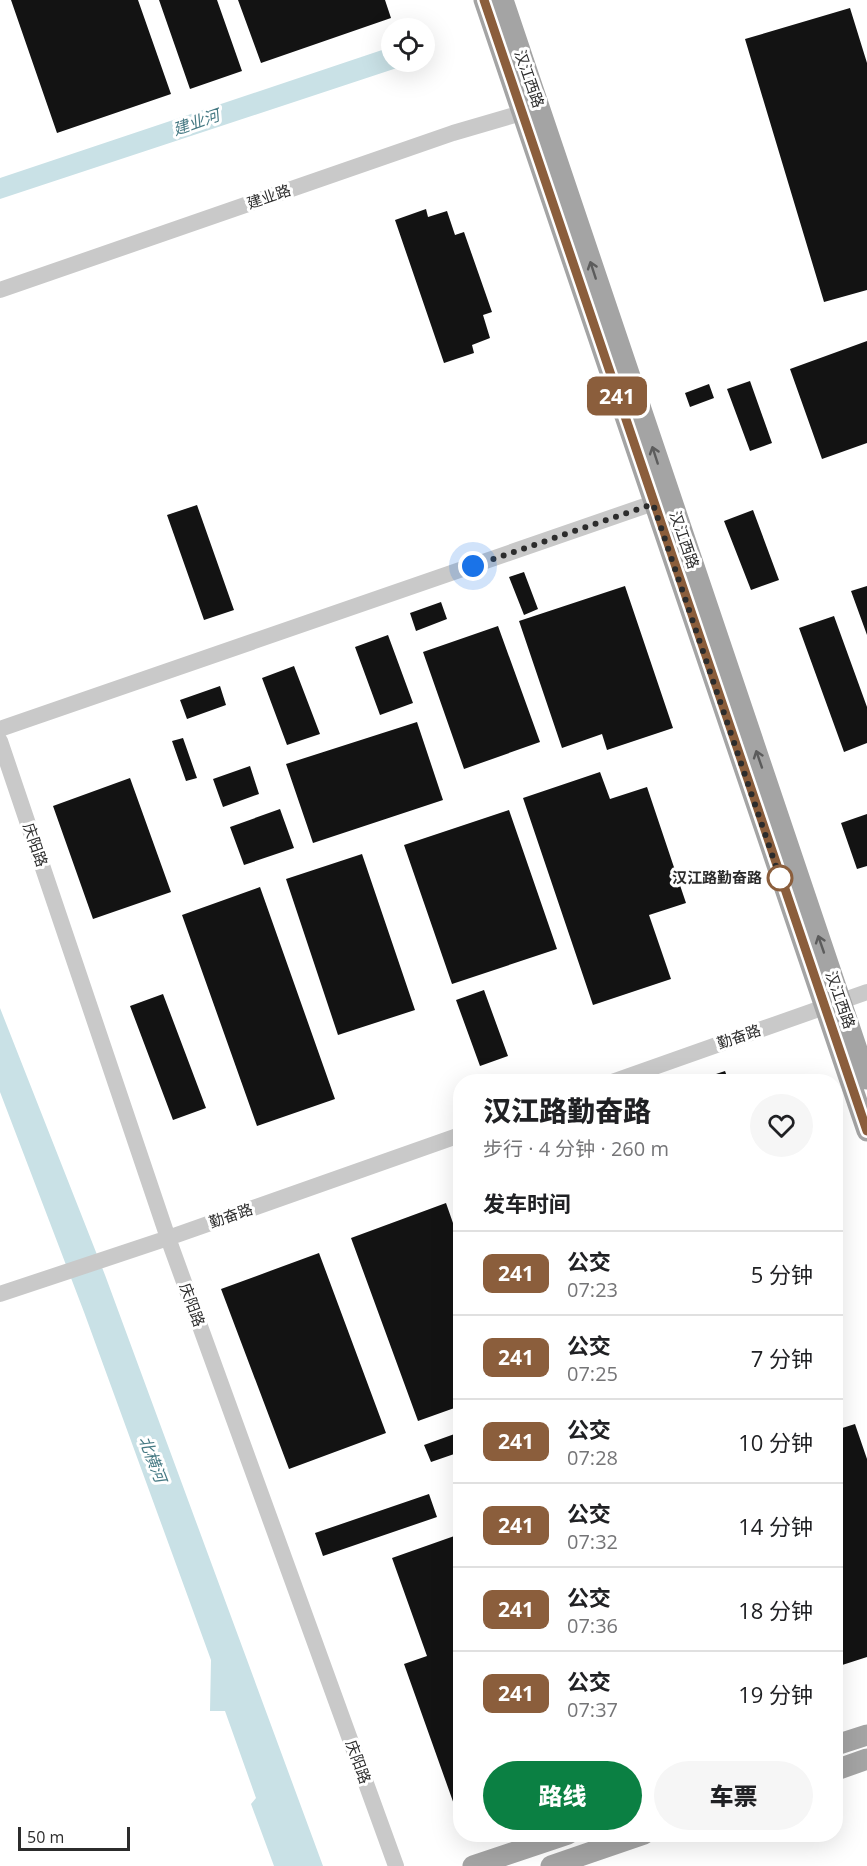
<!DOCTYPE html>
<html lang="zh">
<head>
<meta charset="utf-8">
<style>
	body { margin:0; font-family:"Open Sans","Noto Sans SC",sans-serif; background:#f6f6f6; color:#202124; height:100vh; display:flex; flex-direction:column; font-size:22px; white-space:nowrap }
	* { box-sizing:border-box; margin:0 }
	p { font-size:20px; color:#757577 }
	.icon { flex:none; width:33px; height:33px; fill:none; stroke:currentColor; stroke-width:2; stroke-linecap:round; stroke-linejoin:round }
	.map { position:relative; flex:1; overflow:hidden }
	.sheet { position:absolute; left:453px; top:1074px; width:390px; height:768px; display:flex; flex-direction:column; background:#fff; border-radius:24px; box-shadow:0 6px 24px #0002 }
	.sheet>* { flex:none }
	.badge { padding:0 12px; border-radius:9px; font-size:21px; line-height:39px }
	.controls { position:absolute; left:381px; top:18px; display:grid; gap:12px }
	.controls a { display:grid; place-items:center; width:54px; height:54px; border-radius:50%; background:#fff; box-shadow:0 6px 24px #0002; font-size:30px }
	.scale { position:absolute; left:18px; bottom:15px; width:112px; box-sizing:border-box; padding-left:6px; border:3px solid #2c2c2c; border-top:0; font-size:16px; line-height:21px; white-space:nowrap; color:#2c2c2c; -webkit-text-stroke:4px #fff; paint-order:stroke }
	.you { position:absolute; width:30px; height:30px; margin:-15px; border:4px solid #fff; border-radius:50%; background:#1a73e8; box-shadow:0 0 0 9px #1a73e833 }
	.map>.badge { position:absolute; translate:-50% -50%; box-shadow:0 0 0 3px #fff }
	h2 { padding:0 30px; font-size:22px; line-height:54px }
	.round { display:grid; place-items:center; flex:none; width:63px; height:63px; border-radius:32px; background:#f6f6f6 }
	.overview { display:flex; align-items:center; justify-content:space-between; height:102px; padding:0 30px }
	h1 { font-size:28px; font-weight:800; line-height:45px }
	.primary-button { display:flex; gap:12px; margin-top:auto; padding:12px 30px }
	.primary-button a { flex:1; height:69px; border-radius:36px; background:#0b8043; color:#fff; font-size:24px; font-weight:800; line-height:69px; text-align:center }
	.primary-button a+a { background:#f6f6f6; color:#202124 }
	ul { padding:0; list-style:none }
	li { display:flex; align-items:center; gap:18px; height:84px; padding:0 30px; border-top:2px solid #e0e0e0 }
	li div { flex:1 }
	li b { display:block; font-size:22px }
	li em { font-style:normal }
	li .badge { min-width:66px; font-weight:700; text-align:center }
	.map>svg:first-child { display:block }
	.water { fill:#c9e1e6 }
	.building { fill:#131313 }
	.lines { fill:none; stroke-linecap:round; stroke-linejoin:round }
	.minor { stroke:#c9c9c9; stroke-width:16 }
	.major { stroke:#a4a4a4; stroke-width:21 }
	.oneway { stroke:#5c5c5c }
	.line-casing { stroke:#fff; stroke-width:14 }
	.line { stroke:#8b5e3c; stroke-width:9 }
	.walk { stroke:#2c2c2c; stroke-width:6; stroke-dasharray:0 10.8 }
	.stop-dot { fill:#fff; stroke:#8b5e3c; stroke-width:3 }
	.labels { text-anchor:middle; stroke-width:6; stroke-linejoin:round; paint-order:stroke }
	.street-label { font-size:15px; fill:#2c2c2c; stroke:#fff }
	.stop-label { font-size:15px; font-weight:bold; fill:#2c2c2c; stroke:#fff; text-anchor:end }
	.water-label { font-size:16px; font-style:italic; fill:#457983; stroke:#fff }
</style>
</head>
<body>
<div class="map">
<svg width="867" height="1866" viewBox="0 0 867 1866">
	<rect width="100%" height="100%" fill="#fff"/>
	<path class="water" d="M 391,47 L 392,62 L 415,62 L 0,199 L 0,178 Z
		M 0,1008 L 105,1275 L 323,1866 L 274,1866 L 251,1804 L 256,1798 L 225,1711 L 210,1711 L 211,1660 L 84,1312 L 0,1092 Z"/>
	<path class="building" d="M 11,0 L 138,0 L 171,94 L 57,133 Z
		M 159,0 L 217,0 L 242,71 L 190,89 Z
		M 238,0 L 385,0 L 391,18 L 261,63 Z
		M 850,8 L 867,63 L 867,290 L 824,302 L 745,39 Z
		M 426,209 L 428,217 L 447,211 L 455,235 L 464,232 L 492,312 L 483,315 L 490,338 L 472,345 L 474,353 L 444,363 L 395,220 Z
		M 867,341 L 867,443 L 822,459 L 790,369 Z
		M 750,381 L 772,443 L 750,451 L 727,389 Z
		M 709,384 L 714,398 L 690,407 L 685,393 Z
		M 197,505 L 234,610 L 204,620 L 167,515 Z
		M 753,510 L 779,580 L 751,590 L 724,521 Z
		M 524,572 L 538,609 L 524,615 L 509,577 Z
		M 625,586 L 673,728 L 607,750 L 602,734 L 562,748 L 519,621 Z
		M 867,586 L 867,635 L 851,591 Z
		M 441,602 L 447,619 L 416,631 L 410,613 Z
		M 834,616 L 867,707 L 867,743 L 844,752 L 799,628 Z
		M 498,626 L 540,742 L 464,769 L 423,652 Z
		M 388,635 L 413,703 L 380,715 L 355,647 Z
		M 294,666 L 320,734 L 287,745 L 262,678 Z
		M 220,686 L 226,705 L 187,719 L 180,700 Z
		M 417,722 L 443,800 L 313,843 L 286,764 Z
		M 183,738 L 197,778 L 186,781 L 172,741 Z
		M 250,766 L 259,794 L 223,807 L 213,779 Z
		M 600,772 L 610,799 L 647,787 L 686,903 L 649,915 L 671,979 L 593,1005 L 523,798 Z
		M 130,778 L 171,892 L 93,919 L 53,806 Z
		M 280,809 L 294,848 L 244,865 L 230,827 Z
		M 509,810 L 557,949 L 452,984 L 404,845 Z
		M 867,814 L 867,866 L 857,869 L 841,823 Z
		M 362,854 L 415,1010 L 338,1035 L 286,879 Z
		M 260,887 L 335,1099 L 257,1126 L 182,915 Z
		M 484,990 L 508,1056 L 480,1066 L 456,1000 Z
		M 163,994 L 206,1108 L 173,1120 L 130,1006 Z
		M 725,1071 L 729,1082 L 695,1082 L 695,1081 Z
		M 446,1203 L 460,1243 L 460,1406 L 418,1421 L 351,1238 Z
		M 319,1253 L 386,1433 L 289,1469 L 221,1289 Z
		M 855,1424 L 867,1459 L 867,1657 L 836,1667 L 836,1430 Z
		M 460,1432 L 460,1452 L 431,1462 L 424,1445 Z
		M 429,1494 L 437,1517 L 323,1556 L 315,1533 Z
		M 460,1534 L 460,1809 L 456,1810 L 404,1664 L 427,1656 L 392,1558 Z"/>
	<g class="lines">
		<path class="minor" d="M 0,290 L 453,133 L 532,110
			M 0,729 L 665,499
			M 0,741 L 168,1238 L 396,1866
			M 612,1082 L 867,992
			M 0,1294 L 168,1238 L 460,1135"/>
		<path class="major" d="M 484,0 L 867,1131
			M 503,0 L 867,1079
			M 836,1745 L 867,1735
			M 836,1770 L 867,1759
			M 473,1866 L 568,1834
			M 551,1866 L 644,1834"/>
	</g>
	<defs><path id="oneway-shaft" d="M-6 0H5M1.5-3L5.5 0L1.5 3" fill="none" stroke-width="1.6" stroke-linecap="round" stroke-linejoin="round" transform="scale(1.5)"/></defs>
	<g class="oneway">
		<use href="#oneway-shaft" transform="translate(593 270) rotate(-108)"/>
		<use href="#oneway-shaft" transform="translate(655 455) rotate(-108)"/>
		<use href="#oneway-shaft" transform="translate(759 759) rotate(-109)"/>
		<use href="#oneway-shaft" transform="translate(821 944) rotate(-109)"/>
	</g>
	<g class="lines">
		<defs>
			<path id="line" d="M 484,0 L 867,1131"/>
		</defs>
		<use href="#line" class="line-casing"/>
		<use href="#line" class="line"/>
		<path class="walk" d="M 473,566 L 653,504 L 780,878"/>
	</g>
	<circle class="stop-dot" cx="780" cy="878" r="12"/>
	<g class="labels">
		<g class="street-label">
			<text transform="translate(529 79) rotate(71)" y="5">汉江西路</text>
			<text transform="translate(269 197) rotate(-19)" y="5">建业路</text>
			<text transform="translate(684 540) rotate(71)" y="5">汉江西路</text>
			<text transform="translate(35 845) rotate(71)" y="5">庆阳路</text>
			<text transform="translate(840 1000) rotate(71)" y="5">汉江西路</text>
			<text transform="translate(739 1037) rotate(-19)" y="5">勤奋路</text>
			<text transform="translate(231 1216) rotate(-19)" y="5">勤奋路</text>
			<text transform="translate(192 1305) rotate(70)" y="5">庆阳路</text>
			<text transform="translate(358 1762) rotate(70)" y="5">庆阳路</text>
		</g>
		<g class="stop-label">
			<text x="762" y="883">汉江路勤奋路</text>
		</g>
		<g class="water-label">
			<text transform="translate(196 122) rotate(-19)" y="6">建业河</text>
			<text transform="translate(153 1459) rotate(69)" y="6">北横河</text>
		</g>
	</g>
</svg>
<div class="controls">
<a><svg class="icon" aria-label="locate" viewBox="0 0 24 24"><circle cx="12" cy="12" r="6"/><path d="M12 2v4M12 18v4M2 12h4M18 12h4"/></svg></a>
</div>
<div class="scale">50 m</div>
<div class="you" style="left:473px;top:566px"></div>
<b class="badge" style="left:617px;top:396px;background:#8b5e3c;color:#fff">241</b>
<section class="sheet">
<div class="overview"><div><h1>汉江路勤奋路</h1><p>步行 · 4 分钟 · 260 m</p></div><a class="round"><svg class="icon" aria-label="heart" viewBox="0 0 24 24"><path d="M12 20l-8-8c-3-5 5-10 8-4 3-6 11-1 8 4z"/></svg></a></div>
<h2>发车时间</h2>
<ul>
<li><span class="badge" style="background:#8b5e3c;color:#fff">241</span><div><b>公交</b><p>07:23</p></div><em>5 分钟</em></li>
<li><span class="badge" style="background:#8b5e3c;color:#fff">241</span><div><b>公交</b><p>07:25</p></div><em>7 分钟</em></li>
<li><span class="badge" style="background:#8b5e3c;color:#fff">241</span><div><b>公交</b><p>07:28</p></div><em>10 分钟</em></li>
<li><span class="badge" style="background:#8b5e3c;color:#fff">241</span><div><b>公交</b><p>07:32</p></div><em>14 分钟</em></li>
<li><span class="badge" style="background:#8b5e3c;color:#fff">241</span><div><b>公交</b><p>07:36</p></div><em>18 分钟</em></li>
<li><span class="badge" style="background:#8b5e3c;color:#fff">241</span><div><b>公交</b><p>07:37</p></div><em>19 分钟</em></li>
</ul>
<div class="primary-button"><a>路线</a><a>车票</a></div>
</section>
</div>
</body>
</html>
